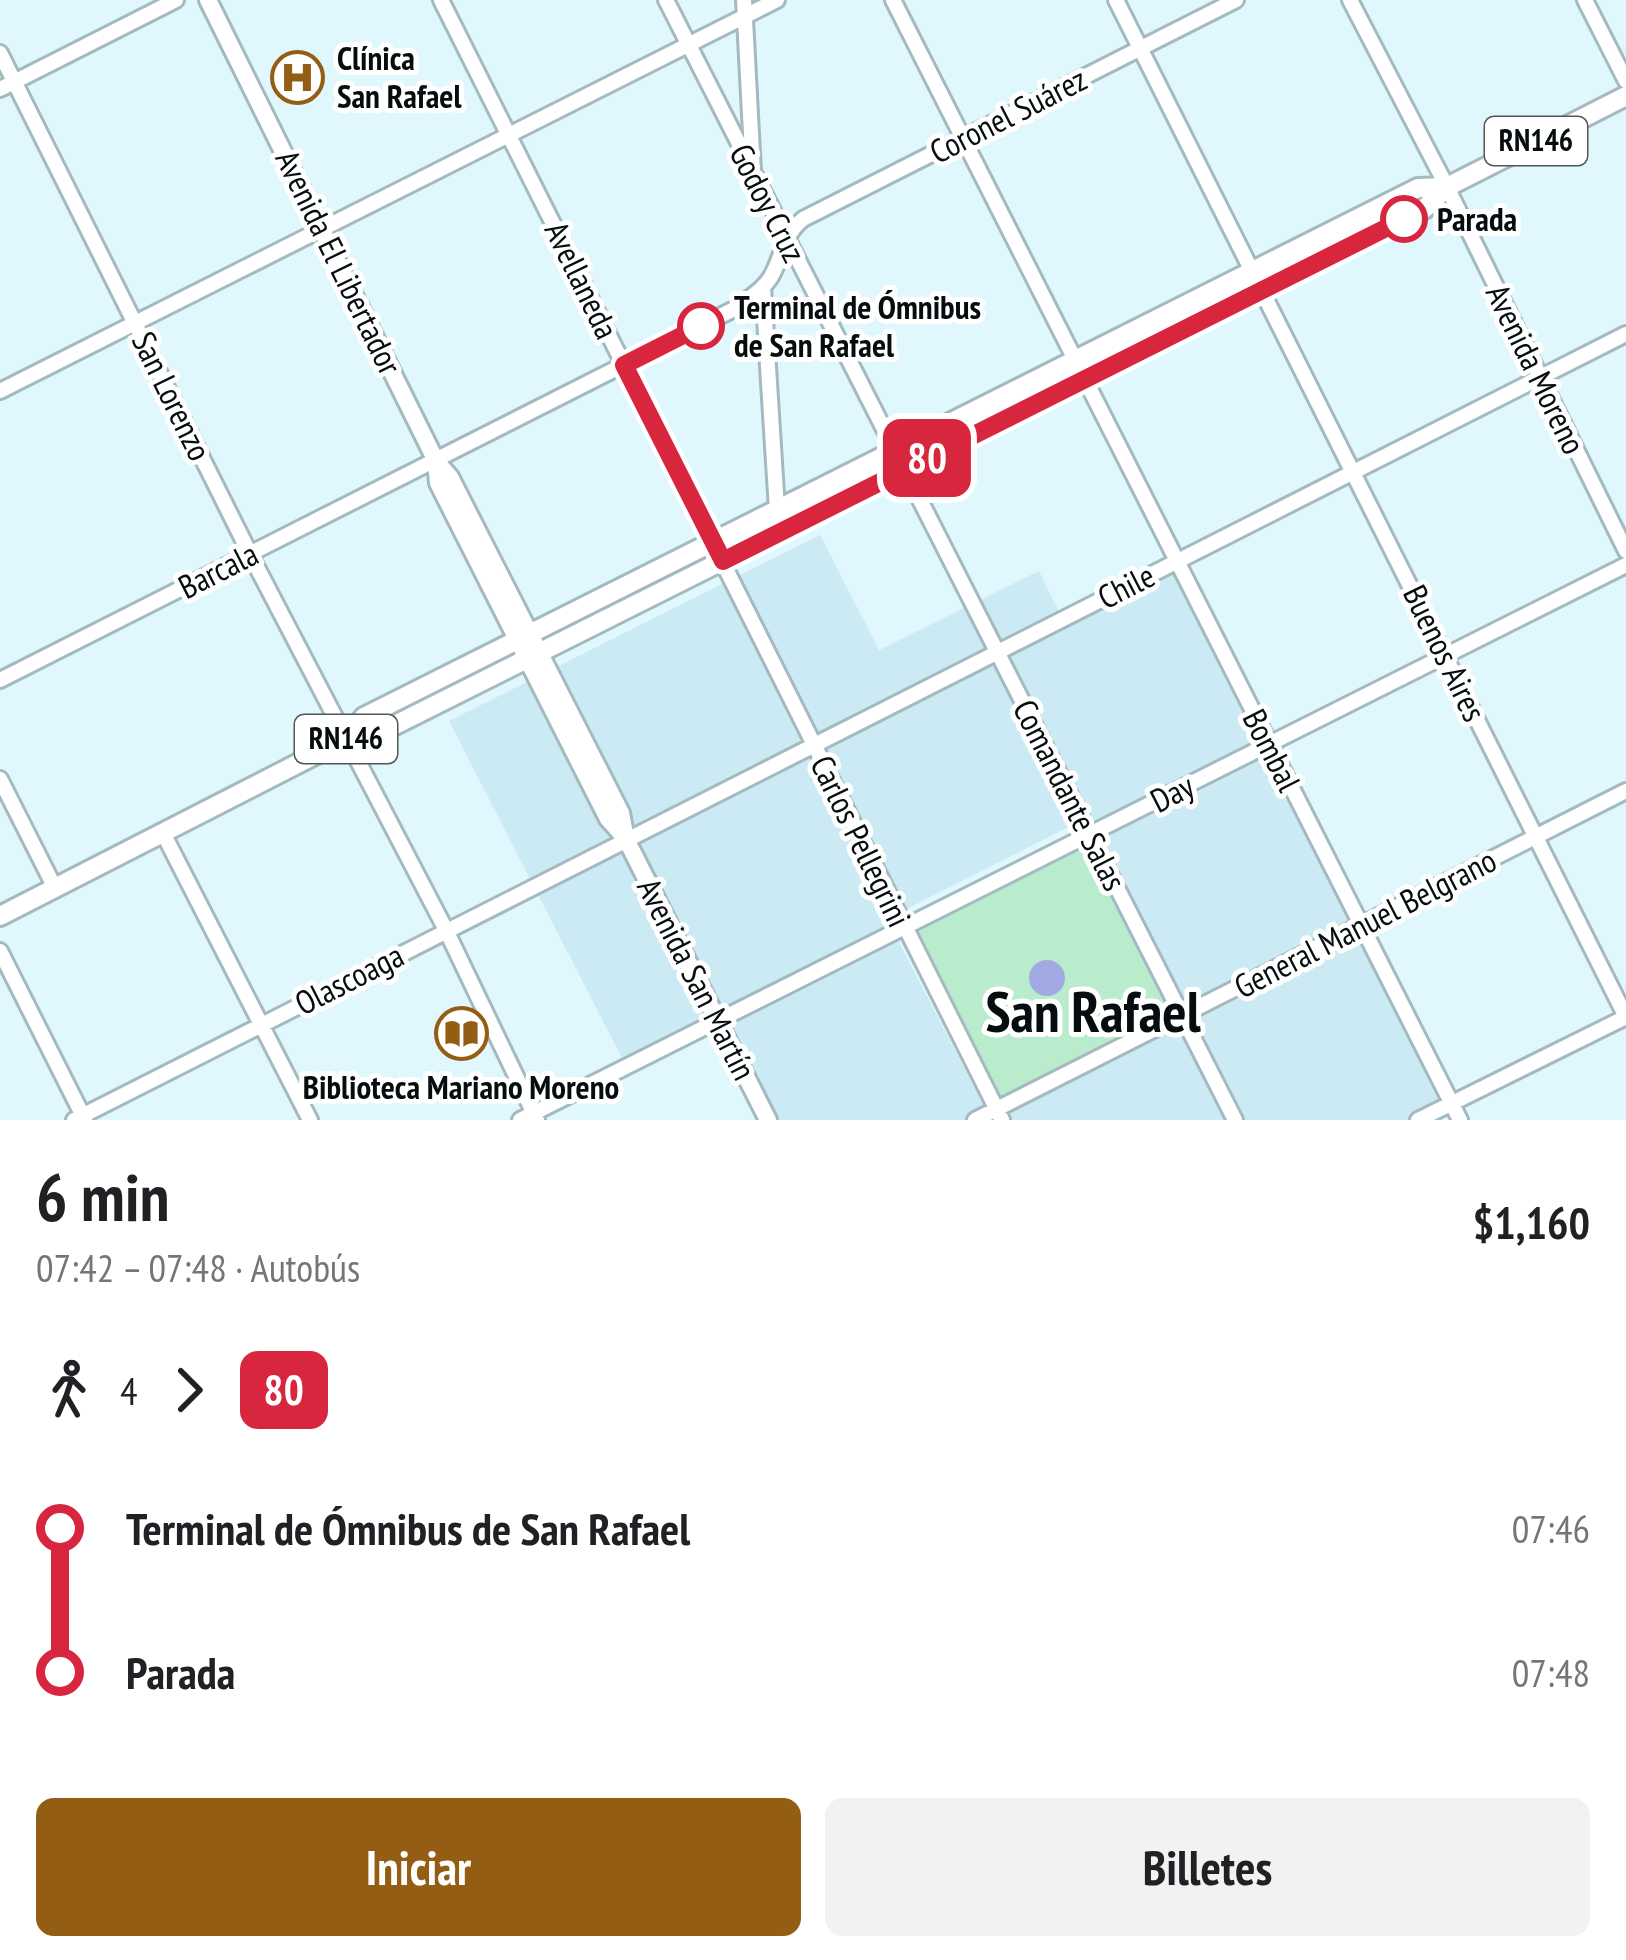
<!DOCTYPE html>
<html lang="es">
<head>
<meta charset="utf-8">
<style>
	body { margin:0; font-family:"PT Sans Narrow",sans-serif; background:#f2f2f2; color:#202124; height:100vh; display:flex; flex-direction:column; font-size:45px; white-space:nowrap }
	* { box-sizing:border-box; margin:0 }
	p { font-size:39px; color:#757577 }
	.icon { flex:none; width:66px; height:66px; fill:none; stroke:currentColor; stroke-width:2; stroke-linecap:round; stroke-linejoin:round }
	.map { position:relative; height:1120px; overflow:hidden }
	.details { display:flex; flex-direction:column; background:#fff; flex:1 }
	.details>* { flex:none }
	.badge { padding:0 24px; border-radius:18px; font-size:42px; line-height:78px }
	.map>.badge { position:absolute; translate:-50% -50%; box-shadow:0 0 0 6px #fff }
	.legs { display:flex; align-items:center; gap:18px; height:132px; padding:0 36px; font-size:39px }
	.legs p { margin-inline-start:auto }
	.head { display:flex; align-items:center; justify-content:space-between; height:204px; padding:0 36px }
	h1 { font-size:66px; font-weight:700; line-height:90px }
	.button { display:flex; gap:24px; margin-top:auto; padding:24px 36px }
	.button a { flex:1; height:138px; border-radius:18px; background:#935d13; color:#fff; font-size:48px; font-weight:700; line-height:138px; text-align:center }
	.button a+a { background:#f2f2f2; color:#202124 }
	ul { padding:0 36px; list-style:none }
	li { display:flex; align-items:center; gap:42px; height:144px; font-size:45px }
	li i { display:grid; place-items:center; width:18px; height:100%; margin:0 15px; background:currentColor }
	li i::after { content:''; width:30px; height:30px; margin:-15px; border:9px solid; border-radius:50%; background:#fff }
	li p { margin-inline-start:auto }
	li:first-child i { background:linear-gradient(#0000 50%,currentColor 0) }
	li:last-child i { background:linear-gradient(currentColor 50%,#0000 0) }
	.map>svg:first-child { display:block }
	.built { fill:#cceaf4 }
	.green { fill:#b9eccd }
	.water { fill:#a2aae3 }
	.lines { fill:none; stroke-linecap:round; stroke-linejoin:round }
	.minor-casing { stroke:#a4b9c0; stroke-width:20 }
	.major-casing { stroke:#a4b9c0; stroke-width:22 }
	.highway-casing { stroke:#a4b9c0; stroke-width:24 }
	.minor { stroke:#fff; stroke-width:14 }
	.major { stroke:#fff; stroke-width:16 }
	.highway { stroke:#fff; stroke-width:18 }
	.line-1-casing { stroke:#fff; stroke-width:27 }
	.line-1 { stroke:#d7263d; stroke-width:18 }
	.stop-1-dot { fill:#fff; stroke:#d7263d; stroke-width:6 }
	.labels { text-anchor:middle; stroke-width:10; stroke-linejoin:round; paint-order:stroke }
	.shield { fill:#fff; stroke:#515657; stroke-width:3 }
	.shield-label { font-size:30px; font-weight:bold; fill:#060d0f }
	.poi-label { font-size:33px; font-weight:bold; fill:#060d0f; stroke:#fff; text-anchor:start }
	.street-label { font-size:33px; fill:#060d0f; stroke:#fff }
	.stop-label { font-size:33px; font-weight:bold; fill:#060d0f; stroke:#fff; text-anchor:start }
	.town-label { font-size:57px; font-weight:bold; fill:#060d0f; stroke:#fff }
</style>
</head>
<body>
<div class="map">
<svg width="1626" height="1120" viewBox="0 0 1626 1120">
	<rect width="100%" height="100%" fill="#e0f7fe"/>
	<path class="built" d="M 820,535 L 879,650 L 1039,571 L 1065,624 L 1173,570 L 1443,1101 L 1406,1120 L 995,1120 L 1191,1018 L 1092,815 L 887,919 L 991,1120 L 774,1120 L 720,1016 L 624,1062 L 449,721 Z"/>
	<path class="green" d="M 1090,843 L 1174,1009 L 1000,1097 L 917,930 Z"/>
	<path class="water" d="M1029 978a18 18 0 1 1 36 0a18 18 0 1 1-36 0Z"/>
	<g class="lines">
		<defs>
			<path id="minor" d="M 441,0 L 1002,1120
				M 666,0 L 1235,1120
				M 744,0 L 753,172
				M 893,0 L 1460,1120
				M 1116,0 L 1626,1017
				M 1350,0 L 1447,187 L 1626,551
				M 1585,0 L 1626,81
				M 0,53 L 250,554 L 446,930 L 537,1120
				M 0,89 L 176,0
				M 763,287 L 777,510
				M 0,391 L 777,0
				M 0,680 L 736,308 C 749,298 766,288 773,273 C 784,251 783,236 803,219 L 1236,0
				M 0,779 L 55,888
				M 163,833 L 310,1120
				M 0,951 L 85,1120
				M 74,1120 L 1626,334
				M 520,1120 L 1626,565
				M 975,1120 L 1626,791
				M 1418,1120 L 1626,1017"/>
			<path id="major" d="M 208,0 L 436,461 L 450,477 L 621,813 L 626,839
				M 436,461 L 438,483 L 608,819 L 626,839 L 768,1120"/>
			<path id="highway" d="M 1447,187 L 1418,188 L 364,717 L 346,739 L 375,735 L 1424,209 L 1447,187 L 1626,96
				M 0,916 L 346,739"/>
		</defs>
		<use href="#minor" class="minor-casing"/>
		<use href="#major" class="major-casing"/>
		<use href="#highway" class="highway-casing"/>
		<use href="#minor" class="minor"/>
		<use href="#major" class="major"/>
		<use href="#highway" class="highway"/>
	</g>
	<g class="lines">
		<defs>
			<path id="line-1" d="M 701,326 L 624,365 L 723,561 L 1404,219"/>
		</defs>
		<use href="#line-1" class="line-1-casing"/>
		<use href="#line-1" class="line-1"/>
	</g>
	<defs>
		<symbol id="hospital-ring" viewBox="-11 -11 22 22"><circle r="9.5" fill="#fff" stroke="#935d13" stroke-width="1.5"/><path d="M-5-5h3v3.5h4V-5h3V5h-3V1.5h-4V5h-3Z" fill="#935d13"/></symbol>
		<symbol id="library-ring" viewBox="-11 -11 22 22"><circle r="9.5" fill="#fff" stroke="#935d13" stroke-width="1.5"/><path d="M-6-4Q-3-5.5-.7-3.5V5Q-3 3-6 4ZM6-4Q3-5.5 .7-3.5V5Q3 3 6 4Z" fill="#935d13"/></symbol>
	</defs>
	<g fill-rule="evenodd">
		<use href="#hospital-ring" x="268" y="48" width="59" height="59"/>
		<use href="#library-ring" x="432" y="1004" width="59" height="59"/>
	</g>
	<g class="stop-1-dot">
		<circle cx="1404" cy="219" r="21"/>
		<circle cx="701" cy="326" r="21"/>
	</g>
	<g class="labels">
		<g class="shield">
			<rect x="1485" y="117" width="102" height="48" rx="9"/>
			<rect x="295" y="715" width="102" height="48" rx="9"/>
		</g>
		<g class="shield-label">
			<text x="1536" y="151">RN146</text>
			<text x="346" y="749">RN146</text>
		</g>
		<g class="poi-label">
			<text x="337" y="70">Clínica<tspan x="337" dy="38">San Rafael</tspan></text>
			<text x="461" y="1099" text-anchor="middle">Biblioteca Mariano Moreno</text>
		</g>
		<g class="street-label">
			<text transform="translate(1008 115) rotate(-27)" y="12">Coronel Suárez</text>
			<text transform="translate(768 203) rotate(63)" y="12">Godoy Cruz</text>
			<text transform="translate(339 262) rotate(64)" y="12">Avenida El Libertador</text>
			<text transform="translate(582 280) rotate(64)" y="12">Avellaneda</text>
			<text transform="translate(1536 369) rotate(64)" y="12">Avenida Moreno</text>
			<text transform="translate(172 396) rotate(64)" y="12">San Lorenzo</text>
			<text transform="translate(218 570) rotate(-27)" y="12">Barcala</text>
			<text transform="translate(1126 586) rotate(-27)" y="12">Chile</text>
			<text transform="translate(1445 653) rotate(64)" y="12">Buenos Aires</text>
			<text transform="translate(1272 750) rotate(63)" y="12">Bombal</text>
			<text transform="translate(1172 793) rotate(-27)" y="12">Day</text>
			<text transform="translate(1070 795) rotate(63)" y="12">Comandante Salas</text>
			<text transform="translate(861 841) rotate(64)" y="12">Carlos Pellegrini</text>
			<text transform="translate(1365 923) rotate(-27)" y="12">General Manuel Belgrano</text>
			<text transform="translate(349 979) rotate(-27)" y="12">Olascoaga</text>
			<text transform="translate(697 979) rotate(63)" y="12">Avenida San Martín</text>
		</g>
		<g class="stop-label">
			<text x="1437" y="231">Parada</text>
			<text x="734" y="319">Terminal de Ómnibus<tspan x="734" dy="38">de San Rafael</tspan></text>
		</g>
		<g class="town-label">
			<text x="1093" y="1032">San Rafael</text>
		</g>
	</g>
</svg>
<b class="badge" style="left:927px;top:458px;background:#d7263d;color:#fff">80</b>
</div>
<section class="details">
<div class="head"><div><h1>6 min</h1><p>07:42 – 07:48 · Autobús</p></div><b>$1,160</b></div>
<div class="legs"><svg class="icon" aria-label="walk" viewBox="0 0 24 24"><circle cx="13" cy="4" r="2"/><path d="M13 8l-2 6 4 7M11 14l-3 7M7 12l3-4h3l4 4"/></svg>4<svg class="icon" aria-label="forward" viewBox="0 0 24 24"><path d="M9 5l7 7-7 7"/></svg><b class="badge" style="background:#d7263d;color:#fff">80</b></div>
<ul>
<li><i style="color:#d7263d"></i><b>Terminal de Ómnibus de San Rafael</b><p>07:46</p></li>
<li><i style="color:#d7263d"></i><b>Parada</b><p>07:48</p></li>
</ul>
<div class="button"><a>Iniciar</a><a>Billetes</a></div>
</section>
</body>
</html>
